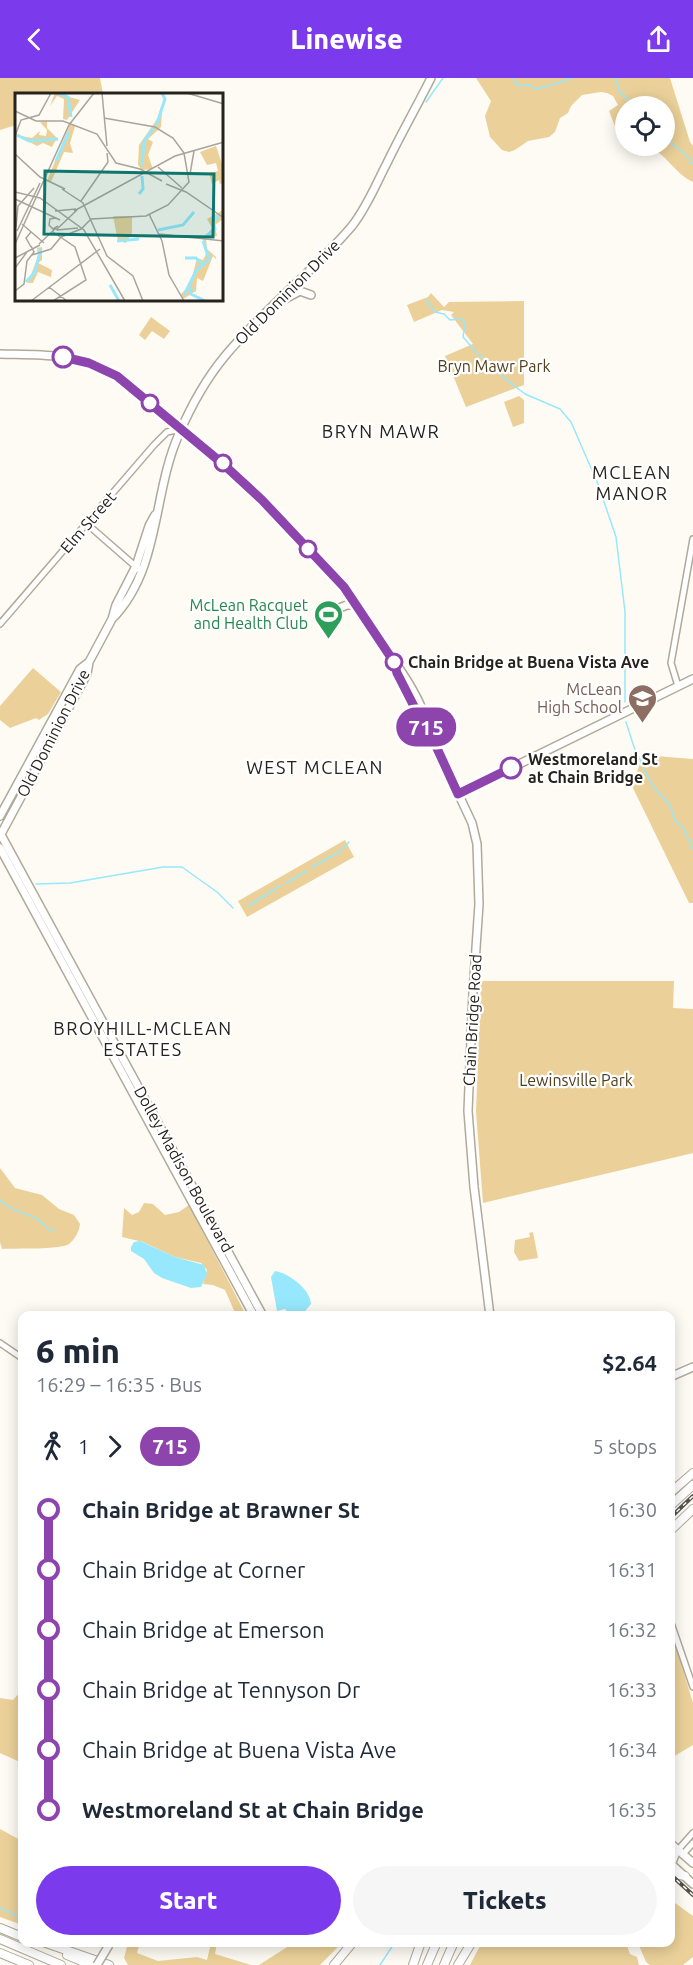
<!DOCTYPE html>
<html lang="en">
<head>
<meta charset="utf-8">
<style>
	body { margin:0; font-family:Ubuntu,sans-serif; background:#f6f6f7; color:#1f2937; height:100vh; display:flex; flex-direction:column; font-size:22px; white-space:nowrap }
	* { box-sizing:border-box; margin:0 }
	p { font-size:20px; color:#747a83 }
	.icon { flex:none; width:33px; height:33px; fill:none; stroke:currentColor; stroke-width:2; stroke-linecap:round; stroke-linejoin:round }
	.map { position:relative; flex:1; overflow:hidden }
	.sheet { position:absolute; left:18px; top:1233px; width:657px; height:636px; display:flex; flex-direction:column; background:#fff; border-radius:12px; box-shadow:0 3px 15px #0003 }
	.sheet>* { flex:none }
	.badge { padding:0 12px; border-radius:20px; font-size:21px; line-height:39px }
	.buttons { position:absolute; left:615px; top:18px; display:grid; gap:12px }
	.buttons a { display:grid; place-items:center; width:60px; height:60px; border-radius:50%; background:#fff; box-shadow:0 3px 15px #0003; font-size:30px }
	.map>.badge { position:absolute; translate:-50% -50%; box-shadow:0 0 0 3px #fff }
	.legs { display:flex; align-items:center; gap:9px; height:66px; padding:0 18px; font-size:20px }
	.legs p { margin-inline-start:auto }
	.summary { display:flex; align-items:center; justify-content:space-between; height:102px; padding:0 18px }
	h1 { font-size:33px; font-weight:800; line-height:45px }
	.primary-button { display:flex; gap:12px; margin-top:auto; padding:12px 18px }
	.primary-button a { flex:1; height:69px; border-radius:36px; background:#7c3aed; color:#fff; font-size:24px; font-weight:800; line-height:69px; text-align:center }
	.primary-button a+a { background:#f6f6f7; color:#1f2937 }
	ul { padding:0 18px; list-style:none }
	li { display:flex; align-items:center; gap:21px; height:60px; font-size:22px }
	li i { display:grid; place-items:center; width:9px; height:100%; margin:0 8px; background:currentColor }
	li i::after { content:''; width:15px; height:15px; margin:-8px; border:4px solid; border-radius:50%; background:#fff }
	li p { margin-inline-start:auto }
	li:first-child i { background:linear-gradient(#0000 50%,currentColor 0) }
	li:last-child i { background:linear-gradient(currentColor 50%,#0000 0) }
	header { display:flex; justify-content:space-between; align-items:center; height:78px; padding:0 18px; background:#7c3aed; color:#fff; font-size:27px; font-weight:800 }
	.map>svg:first-child { display:block }
	.green { fill:#ebd199 }
	.water { fill:#97e8fc }
	.lines { fill:none; stroke-linecap:round; stroke-linejoin:round }
	.stream { stroke:#97e8fc; stroke-width:1.5 }
	.minor-casing { stroke:#b1aa9a; stroke-width:8 }
	.major-casing { stroke:#b1aa9a; stroke-width:10 }
	.highway-casing { stroke:#b1aa9a; stroke-width:10 }
	.minor { stroke:#fff; stroke-width:5 }
	.major { stroke:#fff; stroke-width:7 }
	.highway { stroke:#fff; stroke-width:8 }
	.rail-casing { stroke:#55524c; stroke-width:4 }
	.rail { stroke:#fff; stroke-width:1.5; stroke-dasharray:4.5; stroke-linecap:butt }
	.major-bridge-casing { stroke:#b1aa9a; stroke-width:10; stroke-linecap:butt }
	.major-bridge { stroke:#fff; stroke-width:7 }
	.line-1-casing { stroke:#fff; stroke-width:14 }
	.line-1 { stroke:#8e44ad; stroke-width:9 }
	.stop-1-dot { fill:#fff; stroke:#8e44ad; stroke-width:3 }
	.labels { text-anchor:middle; stroke-width:4.5; stroke-linejoin:round; paint-order:stroke }
	.street-label { font-size:16px; fill:#26231d; stroke:#fff }
	.park-label { font-size:16px; fill:#4f401e; stroke:#fff }
	.leisure-label { font-size:16px; fill:#27864d; stroke:#fff; text-anchor:end }
	.stop-label { font-size:16px; font-weight:bold; fill:#26231d; stroke:#fff; text-anchor:start }
	.education-label { font-size:16px; fill:#785e54; stroke:#fff; text-anchor:end }
	.neighbourhood-label { font-size:18px; letter-spacing:1.5px; fill:#26231d; stroke:#fff }
	.inset-river { fill:none; stroke:#97e8fc; stroke-width:3 }
	.inset-road { fill:none; stroke:#a8a59e; stroke-width:1.5 }
	.view { fill:#0f766e; fill-opacity:0.15; stroke:#0f766e; stroke-width:3 }
	.inset-edge { fill:none; stroke:#26231d; stroke-width:3 }
</style>
</head>
<body>
<header><svg class="icon" aria-label="back" viewBox="0 0 24 24"><path d="M15 5l-7 7 7 7"/></svg>Linewise<svg class="icon" aria-label="share" viewBox="0 0 24 24"><path d="M12 15V3M7 8l5-5 5 5M5 13v7h14v-7"/></svg></header>
<div class="map">
<svg width="693" height="1887" viewBox="0 0 693 1887">
	<rect width="100%" height="100%" fill="#fefbf4"/>
	<path class="green" d="M 0,0 L 100,0 L 103,16 L 16,16 L 16,47 L 0,52 Z
		M 476,0 L 670,0 L 690,64 L 693,68 L 693,104 C 675,96 666,75 647,68 L 664,68 L 664,28 L 626,28 L 625,59 L 618,56 L 609,33 L 618,27 L 613,18 L 607,15 L 601,14 L 582,17 L 571,28 L 568,35 L 560,40 L 555,54 L 549,59 L 528,63 L 515,72 L 509,74 L 502,72 L 490,59 L 485,38 L 491,23 Z
		M 431,215 L 444,229 L 449,224 L 524,223 L 524,307 L 466,329 L 445,278 L 473,266 L 451,237 L 454,234 L 442,232 L 414,244 L 407,227 L 428,219 Z
		M 151,239 L 170,253 L 164,261 L 152,253 L 145,262 L 139,257 Z
		M 519,318 L 524,322 L 524,345 L 513,349 L 504,324 Z
		M 33,590 L 61,614 L 48,636 L 39,642 L 36,640 L 10,650 L 0,642 L 0,628 Z
		M 643,677 L 693,681 L 693,825 L 689,825 L 632,708 Z
		M 345,762 L 354,779 L 247,839 L 238,823 Z
		M 481,903 L 674,903 L 673,930 L 693,931 L 693,1075 L 483,1125 L 476,1034 Z
		M 0,1090 L 15,1110 L 42,1117 L 59,1131 L 74,1137 L 80,1146 C 79,1154 75,1161 69,1166 C 60,1172 15,1170 2,1171 L 0,1164 Z
		M 144,1125 L 153,1126 L 165,1137 L 179,1134 L 189,1127 L 246,1237 L 236,1237 L 225,1212 L 213,1207 L 203,1206 L 207,1192 L 201,1185 L 175,1179 L 143,1164 L 122,1159 L 124,1130 L 132,1137 L 139,1134 Z
		M 533,1154 L 538,1180 L 519,1183 L 514,1174 L 515,1162 L 530,1159 L 529,1155 Z
		M 670,1565 L 676,1569 L 693,1625 L 693,1667 L 671,1680 Z
		M 20,1581 L 22,1581 L 22,1685 L 0,1675 L 0,1620 L 13,1622 L 22,1612 Z
		M 0,1751 L 22,1763 L 22,1847 L 0,1839 Z
		M 671,1822 L 693,1838 L 693,1879 L 683,1887 L 650,1887 L 646,1884 L 638,1865 L 670,1864 Z
		M 130,1864 L 139,1868 L 137,1875 L 158,1883 L 197,1879 L 207,1882 L 211,1865 L 217,1865 L 215,1876 L 251,1887 L 128,1887 L 124,1880 L 128,1865 Z
		M 295,1864 L 342,1864 L 342,1865 L 320,1887 L 259,1887 Z
		M 482,1864 L 626,1865 L 630,1876 L 637,1879 L 639,1887 L 470,1887 Z"/>
	<path class="water" d="M 140,1163 L 175,1179 L 204,1187 L 207,1196 L 201,1209 L 191,1210 L 162,1200 L 154,1195 L 144,1181 L 131,1173 L 131,1169 L 134,1164 Z
		M 275,1193 C 289,1195 311,1212 311,1226 L 302,1237 L 288,1234 L 285,1231 L 277,1233 L 271,1199 Z"/>
	<g class="lines">
		<path class="stream" d="M 512,0 L 519,8 L 530,7 L 535,11 L 552,7 L 572,0
			M 616,0 L 619,13 L 634,28
			M 426,24 L 443,0
			M 664,60 L 685,76 L 693,86
			M 426,222 L 435,234 L 444,236 L 450,242 L 461,241 L 465,245 L 463,259 L 476,274 L 498,292 L 504,300 L 525,316 L 560,331 L 571,344 L 598,406 L 616,459 L 625,534 L 625,624
			M 626,644 L 634,669 L 653,709 L 670,727 L 675,743 L 683,750 L 693,771
			M 312,789 L 339,774 L 349,764
			M 286,805 L 307,793
			M 36,806 L 70,805 L 163,789 L 182,789 L 217,814 L 233,830
			M 248,828 L 280,808
			M 0,1122 C 9,1132 23,1134 34,1139 C 42,1142 45,1151 54,1153
			M 0,1830 L 22,1840
			M 380,1887 L 395,1864"/>
		<defs>
			<path id="minor" d="M 87,446 L 142,494
				M 0,546 L 154,367 L 167,354 L 181,351
				M 678,608 L 671,585 L 693,461
				M 0,1265 L 22,1280
				M 670,1542 L 693,1609
				M 683,1776 L 693,1765
				M 672,1787 L 678,1772 L 693,1755"/>
			<path id="major" d="M 283,222 L 300,213 L 311,217
				M 0,276 C 35,277 71,275 103,291 C 129,303 149,326 172,343 C 233,392 295,450 345,511 C 364,533 377,559 394,583 C 410,605 424,628 430,655 L 472,745 L 477,766 L 479,826 L 473,914 L 468,1033 L 474,1109 L 490,1238
				M 324,536 L 347,527 L 357,527
				M 112,541 C 161,491 152,416 179,356 C 191,328 206,301 225,278 C 264,231 313,194 352,148 C 367,129 376,106 387,85 C 401,56 417,28 431,0
				M 395,586 L 397,595 L 427,651
				M 458,716 L 693,601
				M 0,738 L 80,591 L 89,584
				M 0,755 L 263,1238
				M 0,758 L 87,596 L 89,584 L 112,541 L 116,527 L 136,488 L 149,448 L 155,437
				M 0,770 L 254,1238
				M 670,1299 L 693,1289
				M 670,1765 L 693,1785
				M 670,1785 L 693,1806"/>
			<path id="highway" d="M 670,1415 L 693,1395
				M 670,1428 L 693,1407
				M 670,1453 L 693,1431
				M 670,1788 L 672,1787
				M 670,1795 L 685,1798
				M 0,1850 L 22,1859
				M 0,1861 L 61,1887
				M 43,1864 L 109,1887
				M 0,1875 L 29,1887
				M 67,1877 L 91,1887
				M 334,1887 L 353,1864
				M 413,1887 L 421,1864
				M 427,1887 L 437,1864
				M 444,1887 L 454,1864
				M 458,1887 L 472,1864"/>
		</defs>
		<use href="#minor" class="minor-casing"/>
		<use href="#major" class="major-casing"/>
		<use href="#highway" class="highway-casing"/>
		<use href="#minor" class="minor"/>
		<use href="#major" class="major"/>
		<use href="#highway" class="highway"/>
		<defs>
			<path id="rail" d="M 670,1440 L 693,1418
				M 670,1796 L 693,1817"/>
		</defs>
		<use href="#rail" class="rail-casing"/>
		<use href="#rail" class="rail"/>
		<defs>
			<path id="major-bridge" d="M 97,1887 L 109,1867"/>
		</defs>
		<use href="#major-bridge" class="major-bridge-casing"/>
		<use href="#major-bridge" class="major-bridge"/>
	</g>
	<g class="lines">
		<defs>
			<path id="line-1" d="M 63,279 L 89,285 L 117,298 L 223,386 L 262,422 L 344,509 L 394,584 L 397,595 L 422,644 L 430,655 L 458,716 L 511,690"/>
		</defs>
		<use href="#line-1" class="line-1-casing"/>
		<use href="#line-1" class="line-1"/>
	</g>
	<defs>
		<symbol id="stadium-pin" viewBox="-11 -11 22 30"><path d="M0 17L-7.5 6A9.5 9.5 0 1 1 7.5 6Z" fill="#2e9e5b" stroke="#fff"/><path d="M0-5a6.5 5 0 1 0 0 10a6.5 5 0 1 0 0-10ZM-3.5-1.8h7v3.6h-7Z" fill="#fff"/></symbol>
		<symbol id="school-pin" viewBox="-11 -11 22 30"><path d="M0 17L-7.5 6A9.5 9.5 0 1 1 7.5 6Z" fill="#8d6e63" stroke="#fff"/><path d="M0-5L7-2L0 1L-7-2ZM-4 1L0 2.5L4 1V4Q0 6-4 4Z" fill="#fff"/></symbol>
	</defs>
	<g fill-rule="evenodd">
		<use href="#stadium-pin" x="312" y="520" width="33" height="45"/>
		<use href="#school-pin" x="626" y="604" width="33" height="45"/>
	</g>
	<g class="stop-1-dot">
		<circle cx="63" cy="279" r="10"/>
		<circle cx="150" cy="325" r="8"/>
		<circle cx="223" cy="385" r="8"/>
		<circle cx="308" cy="471" r="8"/>
		<circle cx="394" cy="584" r="8"/>
		<circle cx="511" cy="690" r="10"/>
	</g>
	<g class="labels">
		<g class="street-label">
			<text transform="translate(287 214) rotate(-45)" y="6">Old Dominion Drive</text>
			<text transform="translate(88 444) rotate(-49)" y="6">Elm Street</text>
			<text transform="translate(53 655) rotate(-63)" y="6">Old Dominion Drive</text>
			<text transform="translate(472 942) rotate(-87)" y="6">Chain Bridge Road</text>
			<text transform="translate(184 1091) rotate(61)" y="6">Dolley Madison Boulevard</text>
		</g>
		<g class="park-label">
			<text x="494" y="294">Bryn Mawr Park</text>
			<text x="576" y="1008">Lewinsville Park</text>
		</g>
		<g class="leisure-label">
			<text x="308" y="533">McLean Racquet<tspan x="308" dy="18">and Health Club</tspan></text>
		</g>
		<g class="stop-label">
			<text x="408" y="590">Chain Bridge at Buena Vista Ave</text>
			<text x="528" y="687">Westmoreland St<tspan x="528" dy="18">at Chain Bridge</tspan></text>
		</g>
		<g class="education-label">
			<text x="622" y="617">McLean<tspan x="622" dy="18">High School</tspan></text>
		</g>
		<g class="neighbourhood-label">
			<text x="381" y="360">BRYN MAWR</text>
			<text x="632" y="401">MCLEAN<tspan x="632" dy="21">MANOR</tspan></text>
			<text x="315" y="696">WEST MCLEAN</text>
			<text x="143" y="957">BROYHILL-MCLEAN<tspan x="143" dy="21">ESTATES</tspan></text>
		</g>
	</g>
	<g transform="translate(15 15)">
		<rect width="208" height="208" fill="#fefbf4"/>
		<path d="M 40,0 L 65,7 L 52,27 L 48,26 L 49,6 L 42,3 L 35,13 ZM 147,19 L 146,34 L 133,46 L 138,49 L 133,62 L 138,76 L 127,77 L 123,72 L 124,52 ZM 32,28 L 32,35 L 42,45 L 37,54 L 28,50 L 22,53 L 1,42 L 17,45 L 25,38 L 24,42 L 31,43 L 32,37 L 25,29 ZM 55,31 L 60,33 L 55,50 L 58,60 L 49,59 L 36,89 L 32,88 ZM 201,53 L 208,74 L 208,90 L 205,91 L 204,87 L 197,91 L 194,80 L 203,78 L 201,70 L 192,72 L 185,59 ZM 208,117 L 208,126 L 200,132 L 202,143 L 191,145 L 192,156 L 201,164 L 201,166 L 198,163 L 188,188 L 182,185 L 181,198 L 168,206 L 165,202 L 175,192 L 182,165 L 188,167 L 192,159 L 188,147 L 197,135 L 192,126 ZM 98,123 L 117,123 L 117,140 L 111,150 L 103,148 ZM 27,154 L 27,167 L 23,170 L 37,177 L 36,184 L 43,187 L 23,179 L 18,190 L 13,190 L 23,163 L 22,155 Z" fill="#ebd199"/>
		<path class="inset-river" d="M 43,0 L 53,4 L 56,24M 141,33 L 150,6 L 147,0M 2,42 L 14,48 L 43,46M 41,68 L 54,39M 127,73 L 129,49 L 138,35M 124,101 L 128,96 L 127,83M 143,137 L 168,132 L 179,119M 190,144 L 200,136 L 198,128 L 204,123M 102,148 L 124,146M 170,165 L 181,165 L 186,171M 11,189 L 20,179 L 26,155M 95,192 L 104,208M 176,194 L 176,201 L 190,208M 169,202 L 181,178 L 194,166 L 188,148"/>
		<path class="inset-road" d="M 87,0 L 92,53M 172,0 L 209,11M 0,18 L 21,28 L 48,28 L 82,41 L 101,70 L 125,76 L 147,88M 89,25 L 140,34 L 158,45 L 169,60M 0,43 L 6,27 L 24,22 L 36,0M 0,61 L 25,84 L 50,96M 143,74 L 167,95M 175,81 L 179,58M 151,91 L 171,99 L 209,125M 47,96 L 68,110 L 92,163 L 118,183 L 128,208M 0,99 L 25,105 L 69,137 L 110,208M 0,106 L 45,127M 66,108 L 93,69 L 92,60M 40,118 L 61,116M 59,118 L 160,63 L 209,49M 134,121 L 147,148 L 154,182 L 169,208M 41,125 L 35,126 L 34,132 L 38,136 L 43,133M 76,126 L 131,123 L 153,112 L 174,89 L 169,60M 7,131 L 29,150M 1,134 L 3,113 L 19,95M 41,137 L 62,117M 42,137 L 63,135M 2,138 L 25,90M 38,139 L 60,154 L 71,187 L 38,208M 144,141 L 209,148M 0,151 L 54,32 L 79,0M 24,151 L 41,135M 16,154 L 11,145 L 16,139M 17,162 L 36,156 L 46,144 L 66,136 L 75,127M 0,165 L 25,152M 0,175 L 12,159M 34,194 L 52,208M 0,198 L 9,191 L 12,168 L 19,159 L 16,153M 16,208 L 85,156"/>
		<path class="view" d="M 30,78 L 199,81 L 198,144 L 29,141 Z"/>
		<rect width="208" height="208" class="inset-edge"/>
	</g>
</svg>
<div class="buttons">
<a><svg class="icon" aria-label="locate" viewBox="0 0 24 24"><circle cx="12" cy="12" r="6"/><path d="M12 2v4M12 18v4M2 12h4M18 12h4"/></svg></a>
</div>
<b class="badge" style="left:426px;top:649px;background:#8e44ad;color:#fff">715</b>
<section class="sheet">
<div class="summary"><div><h1>6 min</h1><p>16:29 – 16:35 · Bus</p></div><b>$2.64</b></div>
<div class="legs"><svg class="icon" aria-label="walk" viewBox="0 0 24 24"><circle cx="13" cy="4" r="2"/><path d="M13 8l-2 6 4 7M11 14l-3 7M7 12l3-4h3l4 4"/></svg>1<svg class="icon" aria-label="forward" viewBox="0 0 24 24"><path d="M9 5l7 7-7 7"/></svg><b class="badge" style="background:#8e44ad;color:#fff">715</b><p>5 stops</p></div>
<ul>
<li><i style="color:#8e44ad"></i><b>Chain Bridge at Brawner St</b><p>16:30</p></li>
<li><i style="color:#8e44ad"></i><span>Chain Bridge at Corner</span><p>16:31</p></li>
<li><i style="color:#8e44ad"></i><span>Chain Bridge at Emerson</span><p>16:32</p></li>
<li><i style="color:#8e44ad"></i><span>Chain Bridge at Tennyson Dr</span><p>16:33</p></li>
<li><i style="color:#8e44ad"></i><span>Chain Bridge at Buena Vista Ave</span><p>16:34</p></li>
<li><i style="color:#8e44ad"></i><b>Westmoreland St at Chain Bridge</b><p>16:35</p></li>
</ul>
<div class="primary-button"><a>Start</a><a>Tickets</a></div>
</section>
</div>
</body>
</html>
